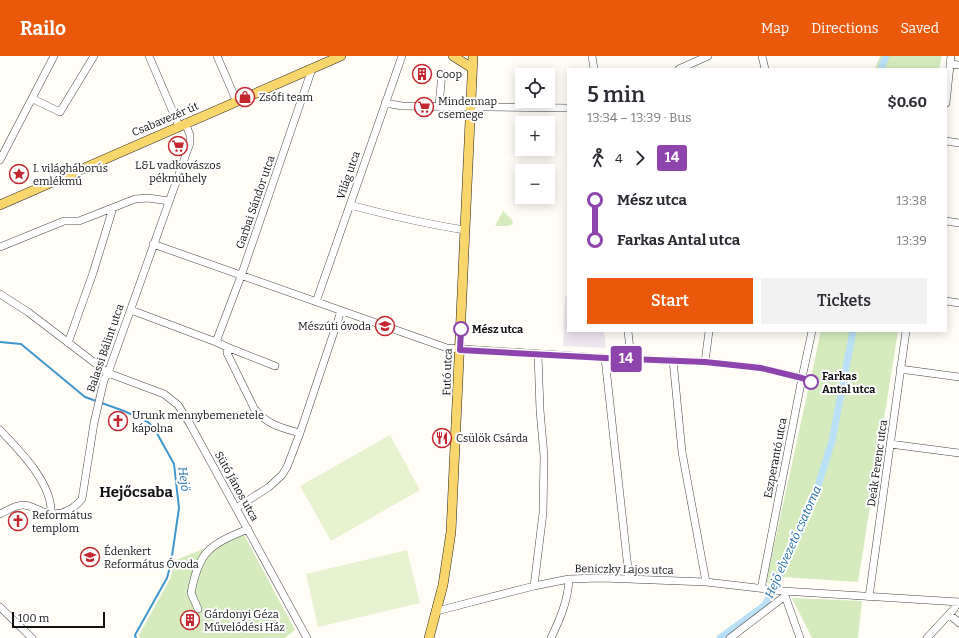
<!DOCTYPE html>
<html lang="en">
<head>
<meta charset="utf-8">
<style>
	body { margin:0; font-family:Bitter,serif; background:#f2f2f3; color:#2b2b33; height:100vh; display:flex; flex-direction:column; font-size:15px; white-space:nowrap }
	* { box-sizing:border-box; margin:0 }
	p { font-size:13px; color:#7c7c81 }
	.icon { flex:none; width:22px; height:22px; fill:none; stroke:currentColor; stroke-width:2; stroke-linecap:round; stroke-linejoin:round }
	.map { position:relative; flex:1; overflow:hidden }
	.panel { position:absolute; left:567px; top:12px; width:380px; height:264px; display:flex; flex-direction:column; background:#fff; border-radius:0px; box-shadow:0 2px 10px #0003 }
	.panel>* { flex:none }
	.badge { padding:0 8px; border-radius:3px; font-size:14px; line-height:26px }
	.fabs { position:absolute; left:515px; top:12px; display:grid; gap:8px }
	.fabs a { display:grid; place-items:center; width:40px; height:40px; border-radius:0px; background:#fff; box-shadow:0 2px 10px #0003; font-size:20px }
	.scale { position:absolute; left:12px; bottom:10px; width:93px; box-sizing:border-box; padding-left:4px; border:2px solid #111; border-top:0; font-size:11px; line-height:14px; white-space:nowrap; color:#111; -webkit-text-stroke:3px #fff; paint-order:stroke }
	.map>.badge { position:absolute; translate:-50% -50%; box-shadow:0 0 0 2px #fff }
	.legs { display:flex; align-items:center; gap:6px; height:44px; padding:0 20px; font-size:13px }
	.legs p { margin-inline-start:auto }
	.overview { display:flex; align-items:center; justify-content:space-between; height:68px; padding:0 20px }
	h1 { font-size:22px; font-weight:600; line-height:30px }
	.primary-button { display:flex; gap:8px; margin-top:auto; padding:8px 20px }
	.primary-button a { flex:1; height:46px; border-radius:0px; background:#ea580c; color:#fff; font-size:16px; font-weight:600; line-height:46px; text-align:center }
	.primary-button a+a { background:#f2f2f3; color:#2b2b33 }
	ul { padding:0 20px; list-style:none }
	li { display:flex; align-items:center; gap:14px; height:40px; font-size:15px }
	li i { display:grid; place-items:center; width:6px; height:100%; margin:0 5px; background:currentColor }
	li i::after { content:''; width:10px; height:10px; margin:-5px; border:3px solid; border-radius:50%; background:#fff }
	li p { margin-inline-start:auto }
	li:first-child i { background:linear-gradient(#0000 50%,currentColor 0) }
	li:last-child i { background:linear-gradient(currentColor 50%,#0000 0) }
	header { display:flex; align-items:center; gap:24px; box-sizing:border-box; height:56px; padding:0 20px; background:#ea580c; color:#fff }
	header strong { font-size:19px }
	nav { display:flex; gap:22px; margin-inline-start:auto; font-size:14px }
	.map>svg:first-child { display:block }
	.industrial { fill:#eee6ef }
	.green { fill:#d5ebbd }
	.pitch { fill:#e6f2cf }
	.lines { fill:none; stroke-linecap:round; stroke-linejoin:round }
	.stream { stroke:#3f96cf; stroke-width:2 }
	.canal { stroke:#b9e0f7; stroke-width:7 }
	.minor-casing { stroke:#444; stroke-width:8 }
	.major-casing { stroke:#222; stroke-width:10 }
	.minor { stroke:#fff; stroke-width:7 }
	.major { stroke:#f9d66b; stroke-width:9 }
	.line-1-casing { stroke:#fff; stroke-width:9 }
	.line-1 { stroke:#8e44ad; stroke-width:6 }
	.stop-1-dot { fill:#fff; stroke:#8e44ad; stroke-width:2 }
	.labels { text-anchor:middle; stroke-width:4; stroke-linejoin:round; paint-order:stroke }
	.poi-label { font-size:11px; fill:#111; stroke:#fff; text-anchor:start }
	.street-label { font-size:11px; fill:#111; stroke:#fff }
	.stop-label { font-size:11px; font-weight:bold; fill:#111; stroke:#fff; text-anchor:start }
	.water-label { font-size:12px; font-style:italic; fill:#1768a6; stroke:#fff }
	.district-label { font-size:15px; font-weight:bold; fill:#111; stroke:#fff }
</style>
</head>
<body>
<header>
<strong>Railo</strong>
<nav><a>Map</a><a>Directions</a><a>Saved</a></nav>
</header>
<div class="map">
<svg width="959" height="582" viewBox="0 0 959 582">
	<rect width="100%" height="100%" fill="#fffdf5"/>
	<path class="industrial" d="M 565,240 L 568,240 L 568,275 L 604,275 L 606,292 L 563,290 Z"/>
	<path class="green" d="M 880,0 L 942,0 L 939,13 L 875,13 Z
		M 503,155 L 512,164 L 513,168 L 507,170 L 495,170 Z
		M 821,275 L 898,275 L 858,526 L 783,521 L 772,529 L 766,526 Z
		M 243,477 L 295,574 L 285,582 L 140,582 L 139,579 L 170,523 L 176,504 Z
		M 792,542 L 862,545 L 858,582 L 812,582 Z"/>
	<path class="pitch" d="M 390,379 L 420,434 L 331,485 L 300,430 Z
		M 407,494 L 420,547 L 318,571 L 306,518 Z"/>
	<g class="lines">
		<path class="stream" d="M 0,286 L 21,288 L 85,341 L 124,355 L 148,366 L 154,372 L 174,408 L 179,452 L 171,507 L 167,522 L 135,579 L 136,582"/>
		<path class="canal" d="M 881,13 L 886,0
			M 720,582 L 765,549 L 781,517 L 813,446 L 832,385 L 853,275"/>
		<defs>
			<path id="minor" d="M 149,0 L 179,70
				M 217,0 L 237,46
				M 592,0 L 594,13
				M 762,0 L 765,13
				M 950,8 L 959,9
				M 679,13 L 708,0
				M 33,43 L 60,56 L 94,0
				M 385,47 L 402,50 L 568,52
				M 946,47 L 951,0
				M 439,50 L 442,17
				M 946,85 L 959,87
				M 0,104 L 54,0
				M 350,149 C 388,159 426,168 465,174
				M 946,165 L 959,167
				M 153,188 L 447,292 L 605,302 L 705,306 L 761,312 L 802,322
				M 0,191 L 64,165 L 79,165 L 135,143 L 148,142 L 169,145
				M 0,238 L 28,256 L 108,317 L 164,338 L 178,349 L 190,368 L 307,582
				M 946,245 L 959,247
				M 316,246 L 402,0
				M 131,254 L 216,286 L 227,291 L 275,310
				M 628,275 L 631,303
				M 216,286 L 241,220 L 312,13
				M 68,287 L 93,217 L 113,152
				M 227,291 L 227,297 L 254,352 C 265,368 282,372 300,377
				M 605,302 L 629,522
				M 673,304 L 682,396 L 706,526
				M 705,306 L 709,275
				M 900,313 L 959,321
				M 0,374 C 20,395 53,428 51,458
				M 890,388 L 959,397
				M 236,452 L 269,431 L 282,419 L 287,411 L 300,377 L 341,255
				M 0,458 C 7,455 15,449 23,449 C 31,449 37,454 44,456 C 60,461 72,455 82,443 L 94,367 L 104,324 L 108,317 L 190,87 L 190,79 L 185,67
				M 534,530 L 543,457 L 544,400 L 540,354 L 538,298
				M 761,533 L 802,322 L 812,275
				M 784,537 L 800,582
				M 869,541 L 906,275
				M 0,551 L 32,582
				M 198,553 L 191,537 C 199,495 209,489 248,473
				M 437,555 L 534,530 L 569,523 L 602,522 L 706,526 L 783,535 L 959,546
				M 949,558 L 959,567
				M 551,582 C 560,563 568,545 569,523
				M 730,582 L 785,540
				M 927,582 L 954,553 L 958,546"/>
			<path id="major" d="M 453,0 L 472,12
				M 0,149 L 341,0
				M 429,582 L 443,529 L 451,476 L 473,0"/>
		</defs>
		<use href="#minor" class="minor-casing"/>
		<use href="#major" class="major-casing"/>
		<use href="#minor" class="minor"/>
		<use href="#major" class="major"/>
	</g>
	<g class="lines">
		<defs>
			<path id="line-1" d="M 461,273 L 460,294 L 605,302 L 705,306 L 761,312 L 802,322 L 811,326"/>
		</defs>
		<use href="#line-1" class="line-1-casing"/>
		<use href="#line-1" class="line-1"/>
	</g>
	<defs>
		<symbol id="building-ring" viewBox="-11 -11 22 22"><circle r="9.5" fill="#fff" stroke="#c4262e" stroke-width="1.5"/><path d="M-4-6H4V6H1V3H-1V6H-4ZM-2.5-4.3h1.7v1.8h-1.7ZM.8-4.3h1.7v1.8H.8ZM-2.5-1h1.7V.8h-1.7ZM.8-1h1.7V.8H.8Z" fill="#c4262e"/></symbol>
		<symbol id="shop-ring" viewBox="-11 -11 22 22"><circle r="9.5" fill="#fff" stroke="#c4262e" stroke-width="1.5"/><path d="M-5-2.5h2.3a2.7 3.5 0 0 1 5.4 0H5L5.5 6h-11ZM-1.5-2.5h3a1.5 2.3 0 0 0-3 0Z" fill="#c4262e"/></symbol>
		<symbol id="supermarket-ring" viewBox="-11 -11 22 22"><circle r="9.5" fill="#fff" stroke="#c4262e" stroke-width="1.5"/><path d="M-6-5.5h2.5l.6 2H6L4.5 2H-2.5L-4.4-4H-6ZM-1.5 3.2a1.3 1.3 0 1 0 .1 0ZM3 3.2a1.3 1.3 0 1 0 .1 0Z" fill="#c4262e"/></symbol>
		<symbol id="sight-ring" viewBox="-11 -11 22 22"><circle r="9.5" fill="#fff" stroke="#c4262e" stroke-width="1.5"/><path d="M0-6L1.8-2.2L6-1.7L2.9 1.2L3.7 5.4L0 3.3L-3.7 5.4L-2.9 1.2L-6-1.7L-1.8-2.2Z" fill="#c4262e"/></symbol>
		<symbol id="school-ring" viewBox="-11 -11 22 22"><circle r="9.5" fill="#fff" stroke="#c4262e" stroke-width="1.5"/><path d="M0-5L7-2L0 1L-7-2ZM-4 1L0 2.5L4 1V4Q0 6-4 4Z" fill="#c4262e"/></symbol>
		<symbol id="church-ring" viewBox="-11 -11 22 22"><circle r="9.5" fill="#fff" stroke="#c4262e" stroke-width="1.5"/><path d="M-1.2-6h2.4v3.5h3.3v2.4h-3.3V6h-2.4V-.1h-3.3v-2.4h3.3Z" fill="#c4262e"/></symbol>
		<symbol id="restaurant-ring" viewBox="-11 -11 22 22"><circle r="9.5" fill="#fff" stroke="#c4262e" stroke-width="1.5"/><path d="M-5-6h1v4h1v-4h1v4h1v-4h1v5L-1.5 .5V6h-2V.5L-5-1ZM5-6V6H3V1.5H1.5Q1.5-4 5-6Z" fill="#c4262e"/></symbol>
	</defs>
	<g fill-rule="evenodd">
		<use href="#building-ring" x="411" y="7" width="22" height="22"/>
		<use href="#shop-ring" x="234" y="30" width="22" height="22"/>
		<use href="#supermarket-ring" x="413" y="40" width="22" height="22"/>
		<use href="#supermarket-ring" x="167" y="79" width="22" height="22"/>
		<use href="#sight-ring" x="8" y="107" width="22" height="22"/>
		<use href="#school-ring" x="374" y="259" width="22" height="22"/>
		<use href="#church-ring" x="107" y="354" width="22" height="22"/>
		<use href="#restaurant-ring" x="431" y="371" width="22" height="22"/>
		<use href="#church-ring" x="7" y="454" width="22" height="22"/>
		<use href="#school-ring" x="79" y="490" width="22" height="22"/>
		<use href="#building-ring" x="179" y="553" width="22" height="22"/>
	</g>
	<g class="stop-1-dot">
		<circle cx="461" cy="273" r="7"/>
		<circle cx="811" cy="326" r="7"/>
	</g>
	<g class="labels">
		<g class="poi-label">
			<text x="436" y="22">Coop</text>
			<text x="259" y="45">Zsófi team</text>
			<text x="438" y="49">Mindennap<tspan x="438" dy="13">csemege</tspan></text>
			<text x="178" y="113" text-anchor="middle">L&amp;L vadkovászos<tspan x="178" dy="13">pékműhely</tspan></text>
			<text x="33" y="116">I. világháborús<tspan x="33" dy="13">emlékmű</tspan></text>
			<text x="371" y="274" text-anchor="end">Mészúti óvoda</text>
			<text x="132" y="363">Urunk mennybemenetele<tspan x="132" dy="13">kápolna</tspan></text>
			<text x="456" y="386">Csülök Csárda</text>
			<text x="32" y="463">Református<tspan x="32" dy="13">templom</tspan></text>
			<text x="104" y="499">Édenkert<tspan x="104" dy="13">Református Óvoda</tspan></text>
			<text x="204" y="562">Gárdonyi Géza<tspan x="204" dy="13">Művelődési Ház</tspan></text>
		</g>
		<g class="street-label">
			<text transform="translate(165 63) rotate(-23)" y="4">Csabavezér út</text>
			<text transform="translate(348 119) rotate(-71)" y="4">Világ utca</text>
			<text transform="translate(255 146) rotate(-71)" y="4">Garbai Sándor utca</text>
			<text transform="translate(105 292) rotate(-71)" y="4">Balassi Bálint utca</text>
			<text transform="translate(447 316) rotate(-88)" y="4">Futó utca</text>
			<text transform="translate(775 402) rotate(-79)" y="4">Eszperantó utca</text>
			<text transform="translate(877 407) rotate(-82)" y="4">Deák Ferenc utca</text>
			<text transform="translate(237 430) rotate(61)" y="4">Sütő János utca</text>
			<text transform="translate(624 513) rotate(1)" y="4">Beniczky Lajos utca</text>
		</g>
		<g class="stop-label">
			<text x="472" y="277">Mész utca</text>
			<text x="822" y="324">Farkas<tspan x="822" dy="13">Antal utca</tspan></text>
		</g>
		<g class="water-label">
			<text transform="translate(184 423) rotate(82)" y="4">Hejő</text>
			<text transform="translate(793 486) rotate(-66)" y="4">Hejő elvezető csatorna</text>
		</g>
		<g class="district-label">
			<text x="136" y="441">Hejőcsaba</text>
		</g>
	</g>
</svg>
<div class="fabs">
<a><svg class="icon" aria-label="locate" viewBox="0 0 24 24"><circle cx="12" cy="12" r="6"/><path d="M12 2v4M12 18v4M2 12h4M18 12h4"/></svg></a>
<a>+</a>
<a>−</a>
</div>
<div class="scale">100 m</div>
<b class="badge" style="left:626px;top:303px;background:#8e44ad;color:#fff">14</b>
<section class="panel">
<div class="overview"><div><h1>5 min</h1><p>13:34 – 13:39 · Bus</p></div><b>$0.60</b></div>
<div class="legs"><svg class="icon" aria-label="walk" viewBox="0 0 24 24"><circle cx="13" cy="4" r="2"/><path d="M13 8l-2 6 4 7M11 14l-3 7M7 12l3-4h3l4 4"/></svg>4<svg class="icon" aria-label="forward" viewBox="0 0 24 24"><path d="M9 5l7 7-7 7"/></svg><b class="badge" style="background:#8e44ad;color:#fff">14</b></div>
<ul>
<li><i style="color:#8e44ad"></i><b>Mész utca</b><p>13:38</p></li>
<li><i style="color:#8e44ad"></i><b>Farkas Antal utca</b><p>13:39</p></li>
</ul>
<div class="primary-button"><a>Start</a><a>Tickets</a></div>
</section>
</div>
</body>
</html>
